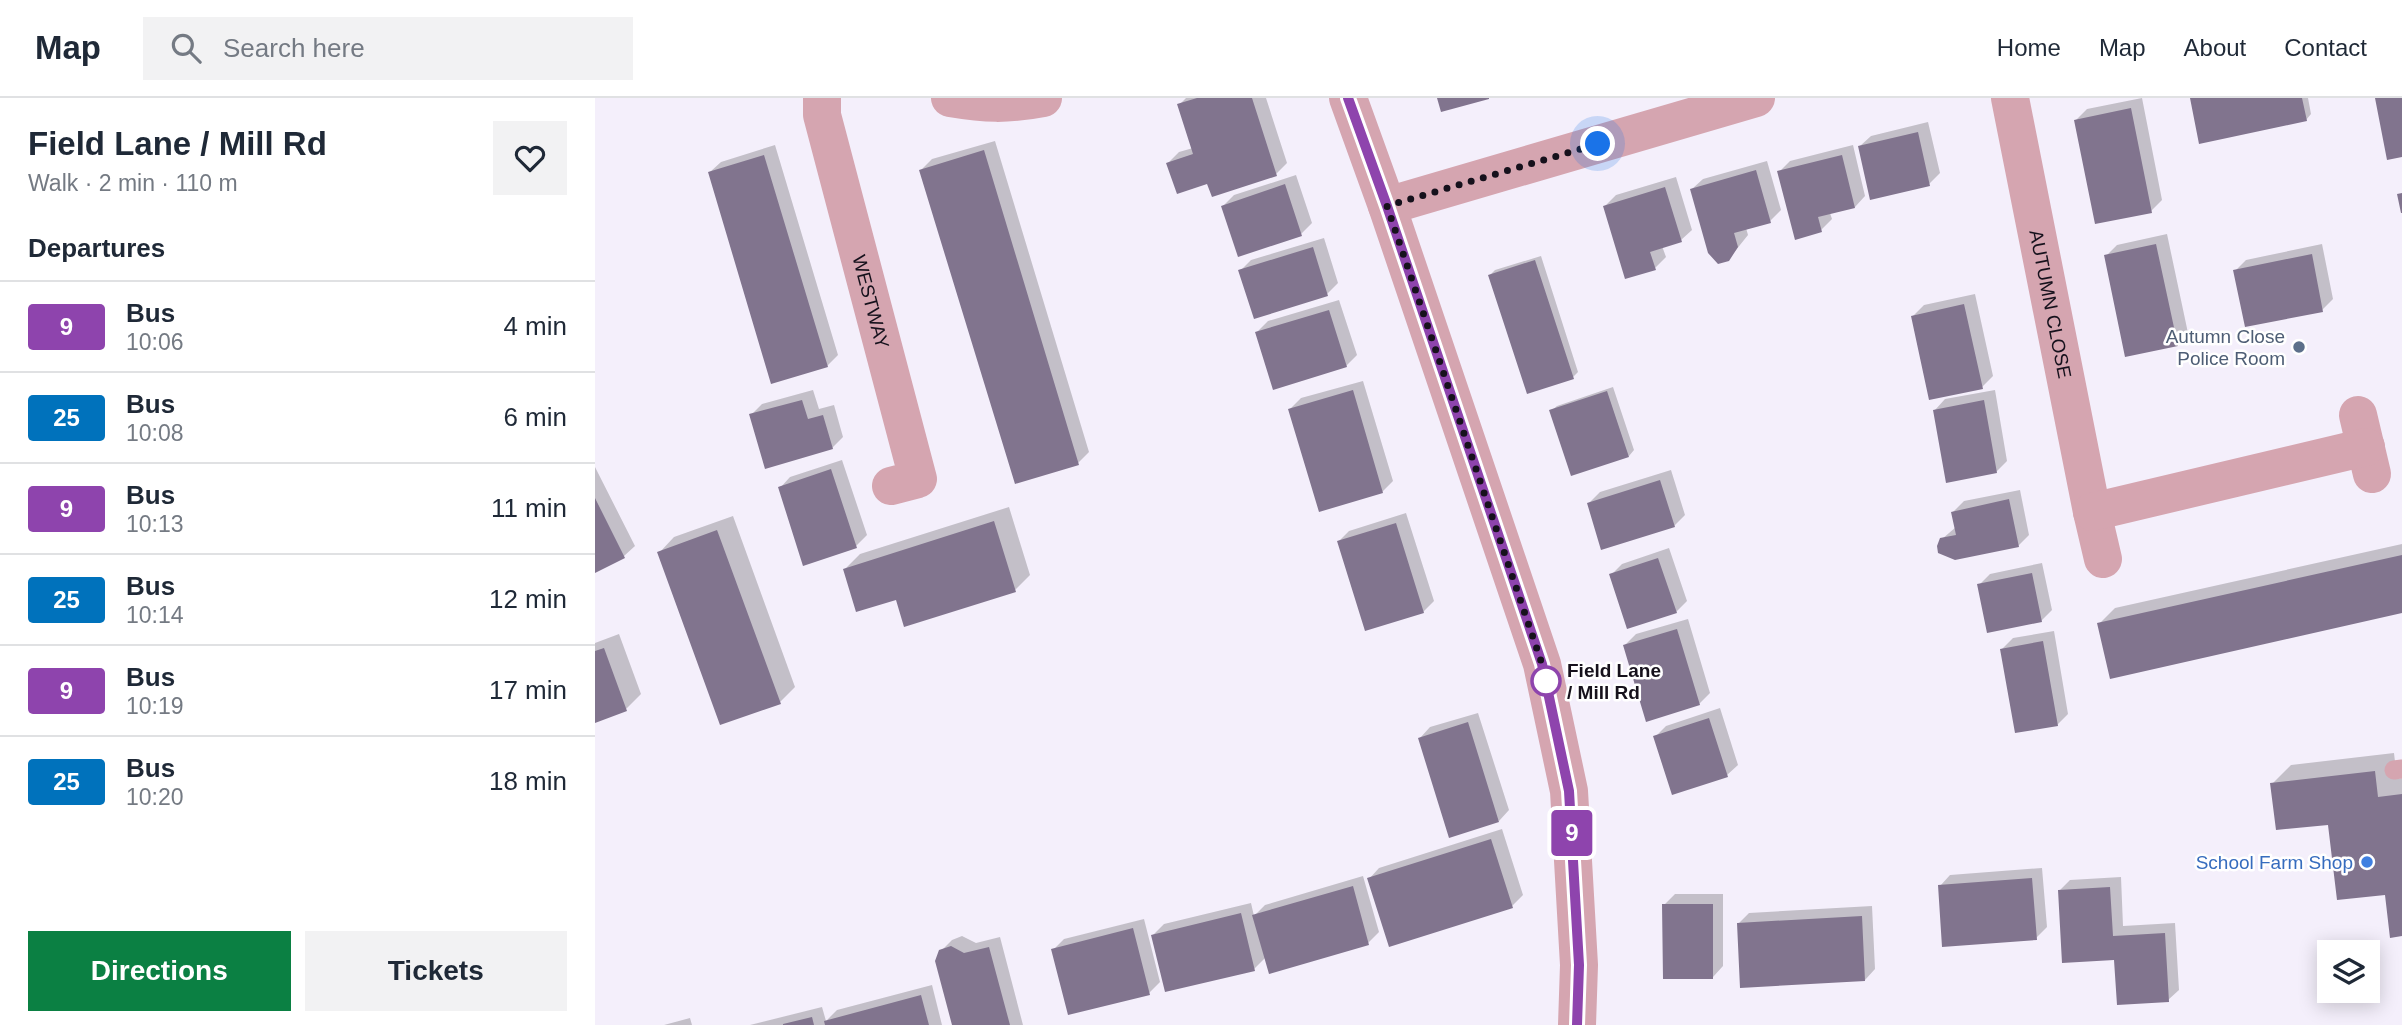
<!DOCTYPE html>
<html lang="en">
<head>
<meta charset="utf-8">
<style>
	body { margin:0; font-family:Helvetica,sans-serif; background:#f2f2f3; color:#1f2937; height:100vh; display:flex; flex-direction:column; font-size:26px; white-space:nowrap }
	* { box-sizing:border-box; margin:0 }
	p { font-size:23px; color:#747a83 }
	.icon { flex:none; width:38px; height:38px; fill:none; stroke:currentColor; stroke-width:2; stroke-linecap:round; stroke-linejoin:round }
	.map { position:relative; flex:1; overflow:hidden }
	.sheet { display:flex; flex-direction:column; background:#fff; width:595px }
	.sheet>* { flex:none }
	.badge { padding:0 14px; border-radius:5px; font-size:24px; line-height:46px }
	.controls { position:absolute; left:1722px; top:842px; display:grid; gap:14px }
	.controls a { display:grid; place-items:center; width:63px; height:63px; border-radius:0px; background:#fff; box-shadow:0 4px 18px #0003; font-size:35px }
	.you { position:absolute; width:35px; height:35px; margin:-18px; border:5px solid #fff; border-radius:50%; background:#1a73e8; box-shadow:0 0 0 10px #1a73e833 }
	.map>.badge { position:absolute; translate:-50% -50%; box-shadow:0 0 0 4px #fff }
	h2 { padding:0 28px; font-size:26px; line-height:63px }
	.round { display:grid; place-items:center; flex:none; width:74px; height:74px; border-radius:0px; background:#f2f2f3 }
	.summary { display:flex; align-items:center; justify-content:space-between; height:119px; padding:0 28px }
	h1 { font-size:33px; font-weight:600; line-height:52px }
	.primary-button { display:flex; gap:14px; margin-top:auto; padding:14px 28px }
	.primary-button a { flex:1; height:80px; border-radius:0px; background:#0b8043; color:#fff; font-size:28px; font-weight:600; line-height:80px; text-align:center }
	.primary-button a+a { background:#f2f2f3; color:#1f2937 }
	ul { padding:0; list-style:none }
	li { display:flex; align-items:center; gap:21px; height:91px; padding:0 28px; border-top:2px solid #e0e1e3 }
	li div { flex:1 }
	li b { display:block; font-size:26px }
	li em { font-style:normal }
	li .badge { min-width:77px; font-weight:700; text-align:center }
	header { display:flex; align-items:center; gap:42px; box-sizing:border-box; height:98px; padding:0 35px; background:#fff; border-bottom:2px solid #e0e1e3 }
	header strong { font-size:33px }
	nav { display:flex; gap:38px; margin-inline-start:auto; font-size:24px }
	.search { width:490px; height:63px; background:#f2f2f3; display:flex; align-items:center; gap:18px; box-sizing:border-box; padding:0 24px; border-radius:0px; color:#747a83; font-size:26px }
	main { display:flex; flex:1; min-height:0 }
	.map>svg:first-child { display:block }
	.shadow { fill:#0003 }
	.building { fill:#81748e }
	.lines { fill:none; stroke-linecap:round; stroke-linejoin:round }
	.service { stroke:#d5a5b0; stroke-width:19 }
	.minor { stroke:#d5a5b0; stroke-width:38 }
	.line-casing { stroke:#fff; stroke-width:16 }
	.line { stroke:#8e44ad; stroke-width:10 }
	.walk { stroke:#16111c; stroke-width:7; stroke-dasharray:0 12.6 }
	.service-dot { fill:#5c6f8a; stroke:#fff; stroke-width:2.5 }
	.stop-dot { fill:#fff; stroke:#8e44ad; stroke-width:3.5 }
	.shop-dot { fill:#3f7fe0; stroke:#fff; stroke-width:2.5 }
	.labels { text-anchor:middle; stroke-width:5; stroke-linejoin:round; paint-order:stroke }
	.street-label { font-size:19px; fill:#16111c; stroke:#fff }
	.service-label { font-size:19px; fill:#4e5e75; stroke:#fff; text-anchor:end }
	.stop-label { font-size:19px; font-weight:bold; fill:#16111c; stroke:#fff; text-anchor:start }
	.shop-label { font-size:19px; fill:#366cbe; stroke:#fff; text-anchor:end }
</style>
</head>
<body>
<header>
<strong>Map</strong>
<div class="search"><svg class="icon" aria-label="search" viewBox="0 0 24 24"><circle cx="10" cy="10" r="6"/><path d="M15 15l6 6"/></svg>Search here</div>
<nav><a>Home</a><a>Map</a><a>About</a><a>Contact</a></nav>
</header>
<main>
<section class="sheet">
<div class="summary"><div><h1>Field Lane / Mill Rd</h1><p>Walk · 2 min · 110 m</p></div><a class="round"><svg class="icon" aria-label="heart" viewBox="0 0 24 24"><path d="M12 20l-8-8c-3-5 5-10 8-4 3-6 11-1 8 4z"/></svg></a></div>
<h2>Departures</h2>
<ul>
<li><span class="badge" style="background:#8e44ad;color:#fff">9</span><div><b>Bus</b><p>10:06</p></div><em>4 min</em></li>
<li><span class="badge" style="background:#0072bc;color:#fff">25</span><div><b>Bus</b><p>10:08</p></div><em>6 min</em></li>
<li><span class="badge" style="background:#8e44ad;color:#fff">9</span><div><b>Bus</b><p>10:13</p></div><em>11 min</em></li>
<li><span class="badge" style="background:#0072bc;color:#fff">25</span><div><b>Bus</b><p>10:14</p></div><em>12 min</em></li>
<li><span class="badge" style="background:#8e44ad;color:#fff">9</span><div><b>Bus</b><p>10:19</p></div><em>17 min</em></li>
<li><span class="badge" style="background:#0072bc;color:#fff">25</span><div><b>Bus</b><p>10:20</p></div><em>18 min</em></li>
</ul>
<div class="primary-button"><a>Directions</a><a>Tickets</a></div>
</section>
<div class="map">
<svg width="1807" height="927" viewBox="0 0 1807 927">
	<rect width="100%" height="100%" fill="#f4effb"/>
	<path class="shadow" d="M 591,0 L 671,0 L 692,65 L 681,76 L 614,83 L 573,65 L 584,54 L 598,50 L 584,7 Z
		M 1547,0 L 1567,102 L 1556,113 L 1481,22 L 1492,11 Z
		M 1597,0 L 1713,0 L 1716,16 L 1711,22 Z
		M 1333,24 L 1345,75 L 1334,86 L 1265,48 L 1276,38 Z
		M 400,43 L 494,354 L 483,365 L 326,72 L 337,61 Z
		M 180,47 L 243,257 L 232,268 L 115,74 L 126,64 Z
		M 1258,47 L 1270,98 L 1260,109 L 1235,115 L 1237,121 L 1226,132 L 1184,74 L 1195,63 Z
		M 1172,63 L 1186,112 L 1175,123 L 1151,130 L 1153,137 L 1133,162 L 1097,91 L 1108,81 Z
		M 701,77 L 717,125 L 706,136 L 628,108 L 639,97 Z
		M 1081,79 L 1097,132 L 1086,142 L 1067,148 L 1071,159 L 1060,170 L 1010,108 L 1021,97 Z
		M 1572,136 L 1593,235 L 1582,246 L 1511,158 L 1522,147 Z
		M 729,140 L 743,185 L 732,196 L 645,173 L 656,162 Z
		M 1727,146 L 1738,201 L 1727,212 L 1640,173 L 1651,162 Z
		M 946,158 L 983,274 L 978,279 L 895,177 L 900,172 Z
		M 1380,196 L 1398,278 L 1387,289 L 1318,218 L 1329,207 Z
		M 744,202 L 762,257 L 751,268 L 662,234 L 673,223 Z
		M 768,283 L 798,383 L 787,394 L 695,311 L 706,300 Z
		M 1018,289 L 1039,352 L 1034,358 L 956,313 L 962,308 Z
		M 218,292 L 224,311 L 239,307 L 248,339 L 237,350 L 156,317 L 167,306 Z
		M 1400,292 L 1412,363 L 1401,374 L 1340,312 L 1350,301 Z
		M 247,362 L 272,437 L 261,448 L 185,390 L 195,379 Z
		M 0,369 L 40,448 L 29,458 L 0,473 Z
		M 1076,372 L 1090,417 L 1079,428 L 994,405 L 1005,394 Z
		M 1425,392 L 1434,437 L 1423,448 L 1347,441 L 1361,429 L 1358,414 L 1369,403 Z
		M 414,409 L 435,477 L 420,492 L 302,500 L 250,471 L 265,456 Z
		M 811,415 L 839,503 L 828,514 L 744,443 L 754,433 Z
		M 138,418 L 200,589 L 185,604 L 64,455 L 79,439 Z
		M 1807,446 L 1807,514 L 1504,526 L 1520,510 Z
		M 1074,450 L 1092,503 L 1081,514 L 1016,477 L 1027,466 Z
		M 1447,465 L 1457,512 L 1446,523 L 1384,487 L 1395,476 Z
		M 1093,521 L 1115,595 L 1104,606 L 1030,547 L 1041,536 Z
		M 1459,533 L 1473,616 L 1462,627 L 1407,551 L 1418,540 Z
		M 24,536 L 46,596 L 31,611 L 0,623 L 0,545 Z
		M 1125,610 L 1143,667 L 1132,677 L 1060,639 L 1071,628 Z
		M 883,615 L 914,712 L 904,723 L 825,640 L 835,629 Z
		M 1799,655 L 1802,681 L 1807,680 L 1807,836 L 1791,795 L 1734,725 L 1677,686 L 1696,667 Z
		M 907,731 L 928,797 L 917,808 L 774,781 L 784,770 Z
		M 1447,770 L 1452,829 L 1441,840 L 1345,788 L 1355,777 Z
		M 768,778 L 784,834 L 773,845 L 671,859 L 659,871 L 558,837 L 569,826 L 656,805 L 659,818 L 670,807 Z
		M 1526,779 L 1528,828 L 1580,825 L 1584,892 L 1573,902 L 1521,860 L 1464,793 L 1475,782 Z
		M 1080,796 L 1128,796 L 1128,868 L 1118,879 L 1069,807 Z
		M 1277,808 L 1280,871 L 1270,882 L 1143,826 L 1154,815 Z
		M 549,821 L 565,884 L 554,895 L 458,852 L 469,841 Z
		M 367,838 L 381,845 L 405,839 L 428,927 L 359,927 L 346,853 L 357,842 Z
		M 337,887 L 347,927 L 155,927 L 227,909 L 231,923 L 242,912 Z
		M 95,920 L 97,927 L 69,927 Z"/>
	<path class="building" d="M 602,0 L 657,0 L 682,78 L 617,99 L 612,86 L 582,96 L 571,65 L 598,56 L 582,6 Z
		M 842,0 L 894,0 L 894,1 L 846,14 Z
		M 1595,0 L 1707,0 L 1712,23 L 1604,46 Z
		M 1780,0 L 1807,0 L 1807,59 L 1792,62 Z
		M 1536,10 L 1557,115 L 1500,126 L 1479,22 Z
		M 1323,34 L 1335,88 L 1275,102 L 1263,48 Z
		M 389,52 L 484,367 L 420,386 L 324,72 Z
		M 169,57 L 233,269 L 176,286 L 113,74 Z
		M 1247,57 L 1260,110 L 1223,119 L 1227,134 L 1200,142 L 1182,73 Z
		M 1161,72 L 1176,125 L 1139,135 L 1143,149 L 1134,163 L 1123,166 L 1113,155 L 1095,91 Z
		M 690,86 L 707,138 L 643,159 L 626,108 Z
		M 1070,89 L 1087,144 L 1055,154 L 1061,172 L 1030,181 L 1008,108 Z
		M 1807,95 L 1807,115 L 1806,115 L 1802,96 Z
		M 1561,146 L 1583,248 L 1530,259 L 1509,157 Z
		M 718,149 L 733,198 L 659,221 L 643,172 Z
		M 1717,156 L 1728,214 L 1650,229 L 1638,172 Z
		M 940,162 L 979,281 L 932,296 L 893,177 Z
		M 1369,206 L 1388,291 L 1334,302 L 1316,218 Z
		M 734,212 L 752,269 L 678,292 L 660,234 Z
		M 758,292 L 788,395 L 724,414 L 693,311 Z
		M 1012,293 L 1034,359 L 976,378 L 954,312 Z
		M 207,302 L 213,321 L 228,317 L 238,351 L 170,371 L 154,316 Z
		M 1389,302 L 1402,375 L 1351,385 L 1338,312 Z
		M 236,371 L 262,450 L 208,468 L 183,389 Z
		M 1065,382 L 1080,429 L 1006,452 L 992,405 Z
		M 0,400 L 30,460 L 0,475 Z
		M 1414,401 L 1424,449 L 1360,462 L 1343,455 L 1342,448 L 1345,440 L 1361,437 L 1356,414 Z
		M 399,423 L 421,494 L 309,529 L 301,502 L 261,514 L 248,471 Z
		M 801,425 L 829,515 L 770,533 L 742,443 Z
		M 122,432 L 186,606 L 125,627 L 62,454 Z
		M 1807,457 L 1807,515 L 1515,581 L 1502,525 Z
		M 1063,460 L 1082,515 L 1032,531 L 1014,476 Z
		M 1437,475 L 1447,524 L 1392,535 L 1382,486 Z
		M 1082,531 L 1105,607 L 1051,624 L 1028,547 Z
		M 1448,543 L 1463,628 L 1420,635 L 1405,551 Z
		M 9,550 L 32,613 L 0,625 L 0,553 Z
		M 1114,620 L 1133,679 L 1077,697 L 1058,638 Z
		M 873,624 L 904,724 L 854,740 L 823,640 Z
		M 1780,673 L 1783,699 L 1807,696 L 1807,838 L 1795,840 L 1790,797 L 1742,802 L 1733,727 L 1681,732 L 1675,685 Z
		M 896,741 L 918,810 L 794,849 L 772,780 Z
		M 1437,780 L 1442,842 L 1347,849 L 1343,787 Z
		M 758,788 L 774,847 L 674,876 L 657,817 Z
		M 1515,789 L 1518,838 L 1570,835 L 1574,904 L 1522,907 L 1519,862 L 1467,865 L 1463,792 Z
		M 1067,806 L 1118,806 L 1118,881 L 1068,881 Z
		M 646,815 L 660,873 L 570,894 L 556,837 Z
		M 1267,818 L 1270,883 L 1145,890 L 1142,825 Z
		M 538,830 L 555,897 L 473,917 L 456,851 Z
		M 356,848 L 369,855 L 394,849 L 415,927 L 357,927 L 340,863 L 344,852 Z
		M 326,897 L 334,927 L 230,927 L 229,923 Z
		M 217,919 L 219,927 L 188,927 L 188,926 Z"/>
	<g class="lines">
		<path class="service" d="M 1799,672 L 1807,671"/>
		<g class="minor">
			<path id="s1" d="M 227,0 L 227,17 L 323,381 L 296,388"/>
			<path d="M 355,0 C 391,6 411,7 448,0"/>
			<path d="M 753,0 L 792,108 L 947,566 L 974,693 L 984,867 L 982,927"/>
			<path id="s2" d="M 1415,0 L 1497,414 L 1508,461"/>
			<path d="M 792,108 L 1161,0"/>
			<path d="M 1763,317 L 1777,376"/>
			<path d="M 1497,414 L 1771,349"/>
		</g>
	</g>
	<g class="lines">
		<defs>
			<path id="line" d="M 753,0 L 792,108 L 947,566 L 974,693 L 984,867 L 982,927"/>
		</defs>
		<use href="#line" class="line-casing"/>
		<use href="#line" class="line"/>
		<path class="walk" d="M 951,583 L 952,591 L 947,566 L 792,108 L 1003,46"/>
	</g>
	<circle class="service-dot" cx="1704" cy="249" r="7"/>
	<circle class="stop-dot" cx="951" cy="583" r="14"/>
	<circle class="shop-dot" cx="1772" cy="764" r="7"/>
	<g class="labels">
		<g class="street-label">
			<text dy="7" stroke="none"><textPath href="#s1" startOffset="210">WESTWAY</textPath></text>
			<text dy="7" stroke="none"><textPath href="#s2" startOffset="210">AUTUMN CLOSE</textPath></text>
		</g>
		<g class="service-label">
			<text x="1690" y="245">Autumn Close<tspan x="1690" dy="22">Police Room</tspan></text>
		</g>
		<g class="stop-label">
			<text x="972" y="579">Field Lane<tspan x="972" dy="22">/ Mill Rd</tspan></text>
		</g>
		<g class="shop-label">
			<text x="1758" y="771">School Farm Shop</text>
		</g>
	</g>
</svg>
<div class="controls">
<a><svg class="icon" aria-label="layers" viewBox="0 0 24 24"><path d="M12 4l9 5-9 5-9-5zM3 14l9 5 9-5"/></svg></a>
</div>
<div class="you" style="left:1003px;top:46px"></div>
<b class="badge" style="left:977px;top:735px;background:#8e44ad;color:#fff">9</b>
</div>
</main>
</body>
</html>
